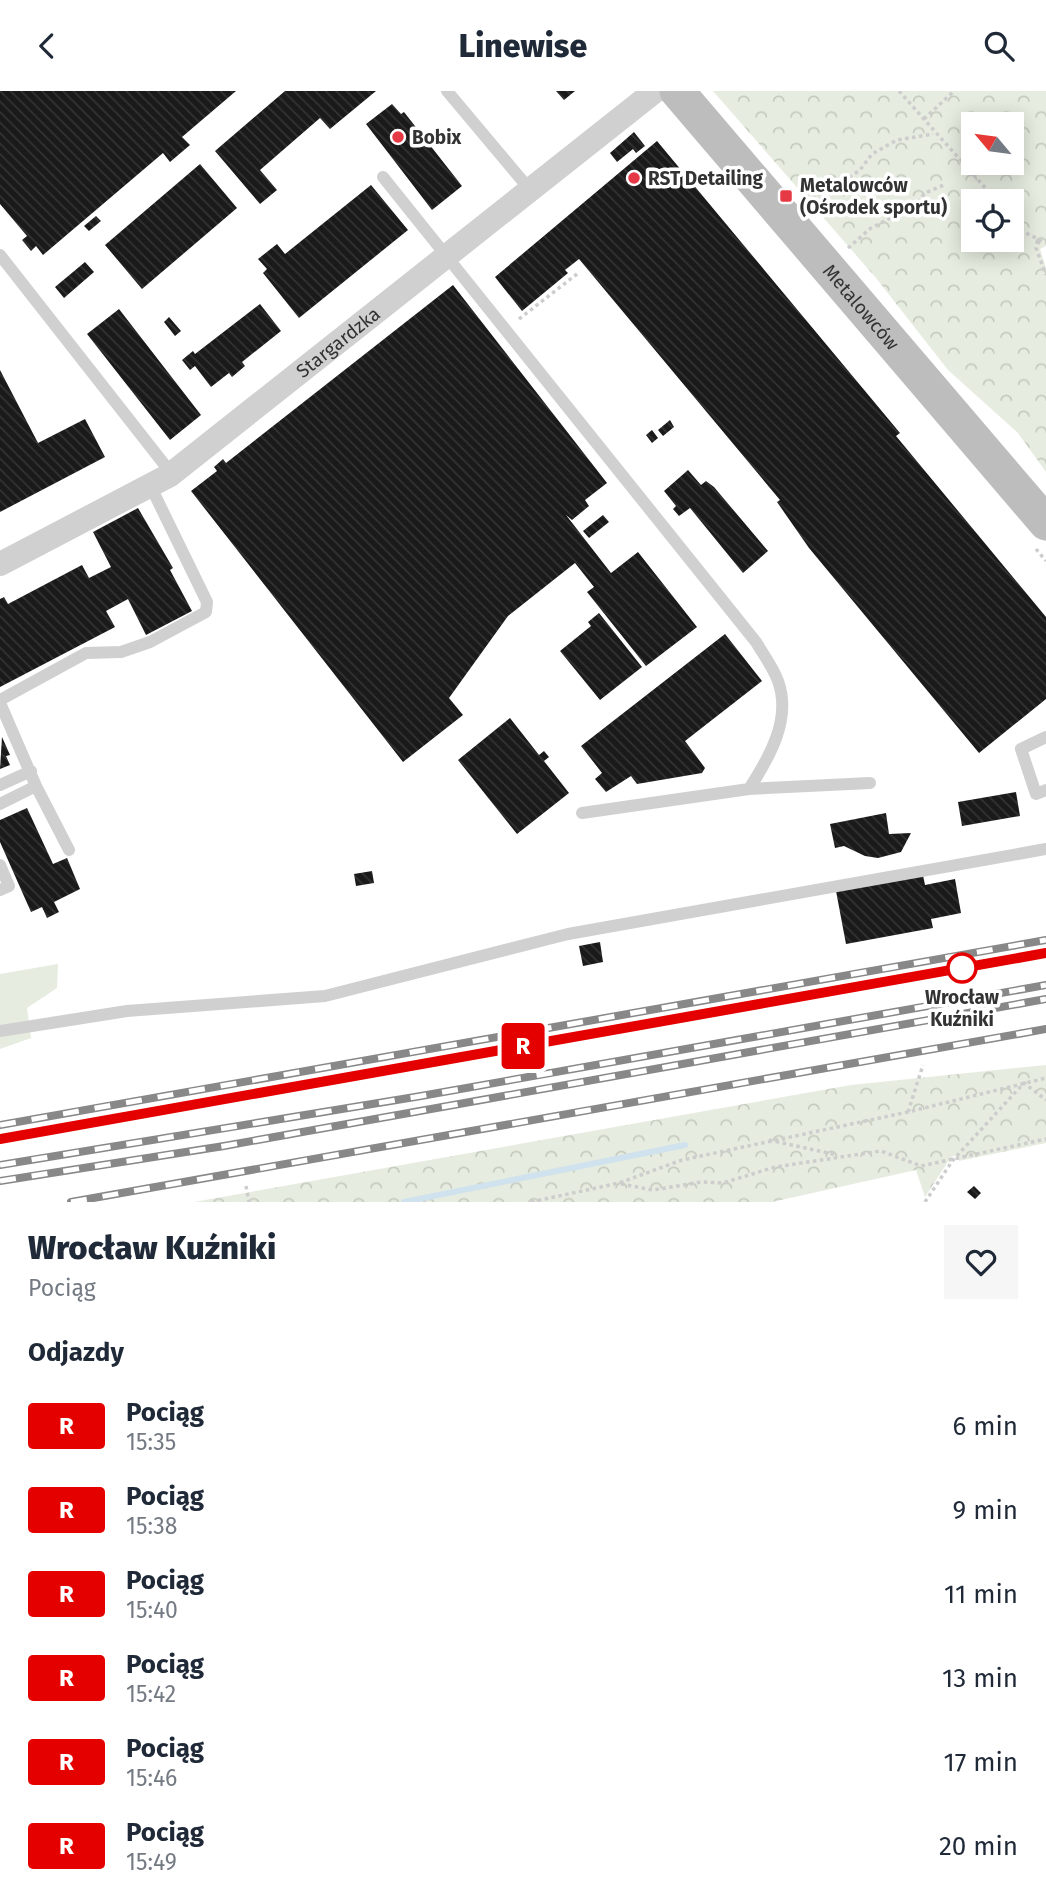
<!DOCTYPE html>
<html lang="pl">
<head>
<meta charset="utf-8">
<style>
	body { margin:0; font-family:"Fira Sans",sans-serif; background:#f6f6f7; color:#1f2937; height:100vh; display:flex; flex-direction:column; font-size:26px; white-space:nowrap }
	* { box-sizing:border-box; margin:0 }
	p { font-size:23px; color:#747a83 }
	.icon { flex:none; width:38px; height:38px; fill:none; stroke:currentColor; stroke-width:2; stroke-linecap:round; stroke-linejoin:round }
	.map { position:relative; height:1111px; overflow:hidden }
	.drawer { display:flex; flex-direction:column; background:#fff; flex:1 }
	.drawer>* { flex:none }
	.badge { padding:0 14px; border-radius:5px; font-size:24px; line-height:46px }
	.needle { width:46px; rotate:299deg }
	.tools { position:absolute; left:961px; top:21px; display:grid; gap:14px }
	.tools a { display:grid; place-items:center; width:63px; height:63px; border-radius:0px; background:#fff; box-shadow:0 4px 18px #0003; font-size:35px }
	.map>.badge { position:absolute; translate:-50% -50%; box-shadow:0 0 0 4px #fff }
	h2 { padding:0 28px; font-size:26px; line-height:63px }
	.round { display:grid; place-items:center; flex:none; width:74px; height:74px; border-radius:0px; background:#f6f6f7 }
	.headline { display:flex; align-items:center; justify-content:space-between; height:119px; padding:0 28px }
	h1 { font-size:33px; font-weight:800; line-height:52px }
	ul { padding:0; list-style:none }
	li { display:flex; align-items:center; gap:21px; height:84px; padding:0 28px }
	li div { flex:1 }
	li b { display:block; font-size:26px }
	li em { font-style:normal }
	li .badge { min-width:77px; font-weight:700; text-align:center }
	header { display:flex; justify-content:space-between; align-items:center; height:91px; padding:0 28px; background:#fff; font-size:32px; font-weight:800 }
	.map>svg:first-child { display:block }
	.green { fill:#e6ecdf }
	.forest { fill:url(#forest-crowns); fill-rule:evenodd }
	.lines { fill:none; stroke-linecap:round; stroke-linejoin:round }
	.stream { stroke:#cfe2ee; stroke-width:6 }
	.building { fill:url(#building-back-hatch) }
	.path { stroke:#cdcdcd; stroke-width:3.5; stroke-dasharray:3.5 3.5; stroke-linecap:butt }
	.lane { stroke:#d0d0d0; stroke-width:12 }
	.street { stroke:#d0d0d0; stroke-width:24 }
	.secondary { stroke:#bdbdbd; stroke-width:35 }
	.rail-casing { stroke:#888; stroke-width:8 }
	.rail { stroke:#fff; stroke-width:5; stroke-dasharray:16; stroke-linecap:butt }
	.line-casing { stroke:#fff; stroke-width:16 }
	.line { stroke:#e50000; stroke-width:10 }
	.poi-dot { fill:#e63946; stroke:#fff; stroke-width:2.5 }
	.stop-dot { fill:#fff; stroke:#e50000; stroke-width:3.5 }
	.labels { text-anchor:middle; stroke-width:7; stroke-linejoin:round; paint-order:stroke }
	.poi-label { font-size:19px; font-weight:bold; fill:#333; stroke:#fff; text-anchor:start }
	.street-label { font-size:19px; fill:#333; stroke:#fff }
	.stop-label { font-size:19px; font-weight:bold; fill:#333; stroke:#fff }
</style>
</head>
<body>
<header><svg class="icon" aria-label="back" viewBox="0 0 24 24"><path d="M15 5l-7 7 7 7"/></svg>Linewise<svg class="icon" aria-label="search" viewBox="0 0 24 24"><circle cx="10" cy="10" r="6"/><path d="M15 15l6 6"/></svg></header>
<div class="map">
<svg width="1046" height="1111" viewBox="0 0 1046 1111">
	<defs>
		<pattern id="forest-crowns" width="20" height="18" patternUnits="userSpaceOnUse" patternTransform="scale(1.75)"><rect width="20" height="18" fill="#e6ecdf"/><path d="M2 6a3 3 0 1 1 6 0M12 15a3 3 0 1 1 6 0" fill="none" stroke="#c6cbc0"/></pattern>
		<pattern id="building-back-hatch" width="6" height="6" patternUnits="userSpaceOnUse" patternTransform="scale(1.75)"><rect width="6" height="6" fill="#1a1a1a"/><path d="M-1 5l2 2M0 0l6 6M5-1l2 2" fill="none" stroke="#333"/></pattern>
	</defs>
	<rect width="100%" height="100%" fill="#fff"/>
	<path class="green" d="M 58,873 L 57,897 L 27,917 L 31,947 L 0,958 L 0,883 Z"/>
	<path class="forest" d="M 713,0 L 1046,0 L 1046,155 L 1040,158 L 1046,177 L 1046,381 L 1018,342 L 948,279 L 876,187 ZM 973,33 L 1012,33 L 1012,72 L 973,72 ZM 973,110 L 1012,110 L 1012,149 L 973,149 Z
		M 1046,974 L 1046,1052 L 959,1070 L 958,1064 L 951,1066 L 925,1106 L 916,1079 L 772,1111 L 194,1111 L 851,994 Z"/>
	<g class="lines">
		<path class="stream" d="M 404,1111 L 685,1054"/>
	</g>
	<path class="building" d="M 0,0 L 236,0 L 182,46 L 190,54 L 170,71 L 163,62 L 43,164 L 36,155 L 31,160 L 22,149 L 27,145 L 0,113 Z
		M 285,0 L 376,0 L 330,38 L 320,27 L 260,79 L 277,99 L 260,113 L 215,60 Z
		M 556,0 L 575,0 L 564,9 Z
		M 392,13 L 401,23 L 404,21 L 462,95 L 432,119 L 366,33 Z
		M 634,41 L 645,55 L 636,62 L 633,58 L 617,71 L 610,62 Z
		M 657,50 L 900,342 L 896,345 L 1046,526 L 1046,608 L 979,662 L 809,457 L 777,411 L 780,409 L 579,168 L 565,179 L 568,182 L 522,220 L 495,186 Z
		M 200,73 L 237,117 L 142,198 L 105,154 Z
		M 371,94 L 408,139 L 299,227 L 263,182 L 267,178 L 258,168 L 277,153 L 285,163 Z
		M 96,125 L 101,130 L 89,140 L 84,135 Z
		M 85,171 L 94,181 L 64,207 L 55,196 Z
		M 453,194 L 607,392 L 585,409 L 589,415 L 572,429 L 566,424 L 611,482 L 638,461 L 697,536 L 646,575 L 587,501 L 594,496 L 575,472 L 508,525 L 449,607 L 463,624 L 403,671 L 191,400 L 217,380 L 214,376 L 223,368 L 226,372 Z
		M 260,213 L 281,240 L 242,271 L 245,275 L 232,286 L 229,282 L 211,296 L 195,275 L 190,279 L 182,269 L 193,260 L 195,263 Z
		M 119,218 L 201,324 L 170,349 L 87,243 Z
		M 169,226 L 181,240 L 175,245 L 164,231 Z
		M 0,279 L 38,352 L 85,328 L 105,366 L 0,421 Z
		M 670,329 L 674,336 L 663,345 L 658,339 Z
		M 652,339 L 658,347 L 652,352 L 646,344 Z
		M 688,379 L 701,394 L 706,390 L 714,396 L 768,460 L 743,482 L 690,417 L 679,425 L 673,418 L 676,415 L 664,400 Z
		M 138,417 L 173,477 L 170,479 L 192,520 L 146,544 L 128,508 L 106,520 L 115,536 L 0,596 L 0,508 L 4,506 L 8,513 L 82,474 L 89,487 L 111,476 L 93,441 Z
		M 603,424 L 609,431 L 589,447 L 583,440 Z
		M 599,522 L 642,576 L 600,609 L 560,560 L 591,535 L 588,531 Z
		M 725,543 L 762,590 L 685,650 L 705,677 L 702,682 L 637,693 L 631,685 L 606,701 L 595,688 L 602,682 L 581,655 Z
		M 510,627 L 539,664 L 544,660 L 549,666 L 544,670 L 569,702 L 517,743 L 458,669 Z
		M 2,646 L 10,664 L 6,665 L 10,674 L 0,678 Z
		M 1016,701 L 1020,725 L 962,735 L 958,711 Z
		M 27,717 L 53,773 L 67,767 L 80,798 L 54,811 L 59,821 L 47,827 L 42,816 L 31,821 L 0,751 L 0,729 Z
		M 886,722 L 889,743 L 911,742 L 901,761 L 878,767 L 865,765 L 844,755 L 835,757 L 830,733 Z
		M 372,780 L 374,792 L 356,795 L 354,783 Z
		M 923,784 L 925,794 L 955,788 L 961,822 L 931,828 L 933,837 L 846,853 L 836,800 Z
		M 600,851 L 603,871 L 583,875 L 579,855 Z
		M 974,1095 L 981,1102 L 975,1108 L 967,1101 Z"/>
	<g class="lines">
		<path class="path" d="M 899,0 L 997,110
			M 924,28 L 954,0
			M 806,109 L 831,99 L 860,79 L 872,63 L 897,49 L 933,43
			M 1012,127 L 1024,141 L 1046,152
			M 1039,150 L 1036,157 L 1046,184
			M 848,157 L 871,137 L 914,115 L 925,102 L 944,94
			M 519,228 L 577,183
			M 1036,458 L 1046,470
			M 908,1021 L 923,974
			M 769,1049 L 837,1064
			M 621,1093 L 653,1099 L 702,1091 L 723,1092 L 775,1076 L 881,1060 L 921,1075 L 1046,1048
			M 246,1095 L 249,1111
			M 531,1111 L 619,1092 L 682,1069 L 908,1021 L 1046,987
			M 925,1111 L 953,1069 L 1024,992 L 1046,1009"/>
		<path class="lane" d="M 447,0 L 531,100
			M 383,86 L 756,551 C 763,563 773,576 778,590 C 792,628 769,667 749,698
			M 0,164 L 164,373 L 170,384
			M 0,609 L 86,562 L 121,561 L 150,551 L 206,521 L 207,511 L 150,394
			M 0,612 L 36,695 L 69,759
			M 1046,646 L 1021,658 L 1036,703 L 1046,699
			M 0,694 L 31,680
			M 0,713 L 36,695
			M 582,722 L 749,698 L 870,692
			M 0,774 L 9,795 L 0,799
			M 0,940 L 127,920 L 325,905 L 568,843 L 1046,758"/>
		<path class="street" id="s1" d="M 0,473 L 170,384 L 655,0"/>
		<path class="secondary" id="s2" d="M 677,0 L 1046,432"/>
		<defs>
			<path id="rail" d="M 0,1034 L 1046,849
				M 0,1048 L 1046,862
				M 0,1074 L 421,1005 L 1046,894
				M 0,1090 L 224,1055 L 1046,908
				M 71,1111 L 1046,938"/>
		</defs>
		<use href="#rail" class="rail-casing"/>
		<use href="#rail" class="rail"/>
	</g>
	<g class="lines">
		<defs>
			<path id="line" d="M 0,1048 L 1046,862"/>
		</defs>
		<use href="#line" class="line-casing"/>
		<use href="#line" class="line"/>
	</g>
	<g class="poi-dot">
		<circle cx="398" cy="46" r="7"/>
		<circle cx="634" cy="87" r="7"/>
		<rect x="779" y="98" width="14" height="14" rx="3.5"/>
	</g>
	<circle class="stop-dot" cx="962" cy="877" r="14"/>
	<g class="labels">
		<g class="poi-label">
			<text x="412" y="53">Bobix</text>
			<text x="648" y="94">RST Detailing</text>
			<text x="800" y="101">Metalowców<tspan x="800" dy="22">(Ośrodek sportu)</tspan></text>
		</g>
		<g class="street-label">
			<text dy="7" stroke="none"><textPath href="#s2" startOffset="284">Metalowców</textPath></text>
			<text dy="7" stroke="none"><textPath href="#s1" startOffset="406">Stargardzka</textPath></text>
		</g>
		<g class="stop-label">
			<text x="962" y="913">Wrocław<tspan x="962" dy="22">Kuźniki</tspan></text>
		</g>
	</g>
</svg>
<div class="tools">
<a><svg class="needle" viewBox="-14 -14 28 28"><path d="M0-13l5 13h-10z" fill="#e53935"/><path d="M0 13l5-13h-10z" fill="#747a83"/></svg></a>
<a><svg class="icon" aria-label="locate" viewBox="0 0 24 24"><circle cx="12" cy="12" r="6"/><path d="M12 2v4M12 18v4M2 12h4M18 12h4"/></svg></a>
</div>
<b class="badge" style="left:523px;top:955px;background:#e50000;color:#fff">R</b>
</div>
<section class="drawer">
<div class="headline"><div><h1>Wrocław Kuźniki</h1><p>Pociąg</p></div><a class="round"><svg class="icon" aria-label="heart" viewBox="0 0 24 24"><path d="M12 20l-8-8c-3-5 5-10 8-4 3-6 11-1 8 4z"/></svg></a></div>
<h2>Odjazdy</h2>
<ul>
<li><span class="badge" style="background:#e50000;color:#fff">R</span><div><b>Pociąg</b><p>15:35</p></div><em>6 min</em></li>
<li><span class="badge" style="background:#e50000;color:#fff">R</span><div><b>Pociąg</b><p>15:38</p></div><em>9 min</em></li>
<li><span class="badge" style="background:#e50000;color:#fff">R</span><div><b>Pociąg</b><p>15:40</p></div><em>11 min</em></li>
<li><span class="badge" style="background:#e50000;color:#fff">R</span><div><b>Pociąg</b><p>15:42</p></div><em>13 min</em></li>
<li><span class="badge" style="background:#e50000;color:#fff">R</span><div><b>Pociąg</b><p>15:46</p></div><em>17 min</em></li>
<li><span class="badge" style="background:#e50000;color:#fff">R</span><div><b>Pociąg</b><p>15:49</p></div><em>20 min</em></li>
</ul>
</section>
</body>
</html>
